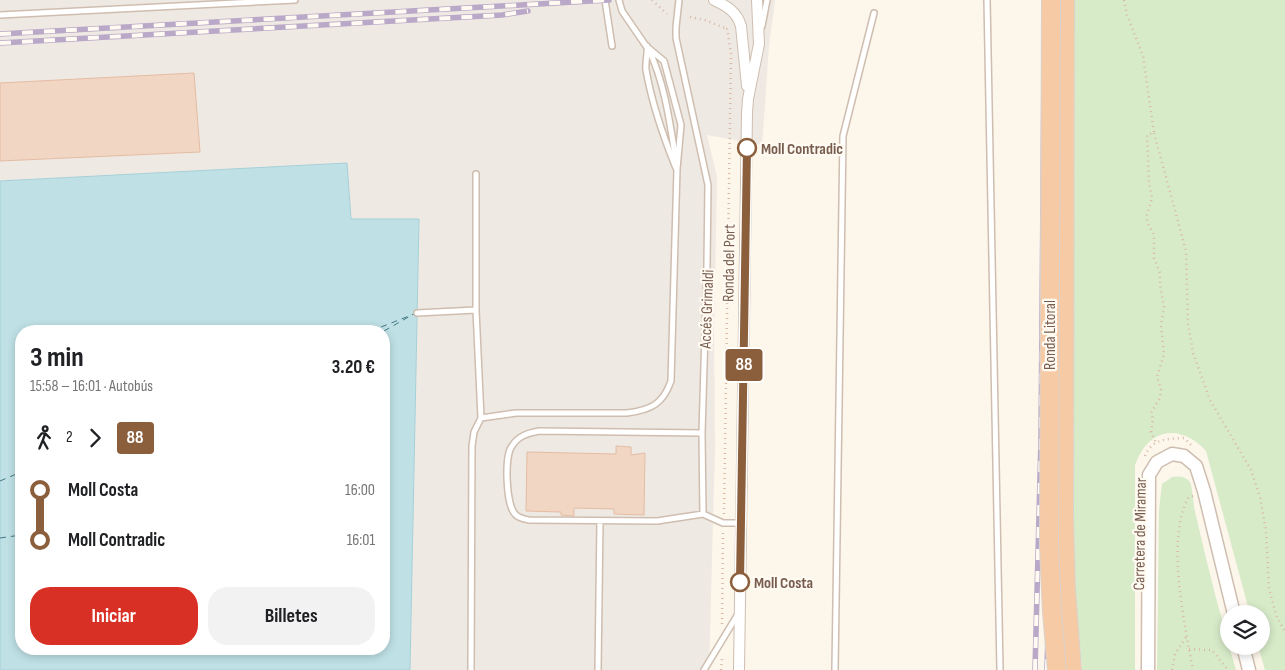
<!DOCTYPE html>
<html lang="es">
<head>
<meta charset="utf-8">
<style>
	body { margin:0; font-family:"Sofia Sans Condensed",sans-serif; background:#f2f2f2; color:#202124; height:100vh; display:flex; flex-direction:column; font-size:19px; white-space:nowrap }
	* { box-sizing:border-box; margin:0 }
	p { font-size:16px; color:#757577 }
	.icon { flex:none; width:28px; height:28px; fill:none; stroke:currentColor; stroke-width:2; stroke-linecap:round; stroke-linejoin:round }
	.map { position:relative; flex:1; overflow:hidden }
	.drawer { position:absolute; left:15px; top:325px; width:375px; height:330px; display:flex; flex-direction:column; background:#fff; border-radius:20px; box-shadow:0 2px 8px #0003 }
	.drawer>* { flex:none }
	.badge { padding:0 10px; border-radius:4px; font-size:18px; line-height:32px }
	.controls { position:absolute; left:1220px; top:605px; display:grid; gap:10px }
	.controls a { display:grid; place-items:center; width:50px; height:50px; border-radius:50%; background:#fff; box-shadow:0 2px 8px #0003; font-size:25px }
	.map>.badge { position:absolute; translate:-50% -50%; box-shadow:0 0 0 2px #fff }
	.legs { display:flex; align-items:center; gap:8px; height:55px; padding:0 15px; font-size:16px }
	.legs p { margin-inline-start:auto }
	.head { display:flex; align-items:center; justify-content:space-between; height:85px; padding:0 15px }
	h1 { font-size:28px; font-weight:700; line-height:38px }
	.action { display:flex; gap:10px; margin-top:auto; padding:10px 15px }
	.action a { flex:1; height:58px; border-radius:20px; background:#d93025; color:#fff; font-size:20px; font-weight:700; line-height:58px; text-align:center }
	.action a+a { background:#f2f2f2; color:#202124 }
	ul { padding:0 15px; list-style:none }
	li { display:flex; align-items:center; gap:18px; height:50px; font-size:19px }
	li i { display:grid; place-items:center; width:8px; height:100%; margin:0 6px; background:currentColor }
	li i::after { content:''; width:12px; height:12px; margin:-6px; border:4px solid; border-radius:50%; background:#fff }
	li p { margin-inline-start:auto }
	li:first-child i { background:linear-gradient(#0000 50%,currentColor 0) }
	li:last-child i { background:linear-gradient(currentColor 50%,#0000 0) }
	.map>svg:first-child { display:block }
	.industrial { fill:#eee9e3 }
	.green { fill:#d7ebc9 }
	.water { fill:#bfe1e6; stroke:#a6d0d8; fill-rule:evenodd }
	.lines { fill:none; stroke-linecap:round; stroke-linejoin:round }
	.ferry { stroke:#447883; stroke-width:1; stroke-dasharray:6 5; stroke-linecap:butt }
	.building { fill:#f1d6c3; stroke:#e4bca4 }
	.service-casing { stroke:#cfbeb0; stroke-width:8 }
	.minor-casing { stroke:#cfbeb0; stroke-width:12 }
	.tertiary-casing { stroke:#cfbeb0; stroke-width:15 }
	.trunk-casing { stroke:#d9d2cd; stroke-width:20 }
	.path { stroke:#d7b9a6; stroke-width:2.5; stroke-dasharray:1 4; stroke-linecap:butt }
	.service { stroke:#fff; stroke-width:5 }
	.minor { stroke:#fff; stroke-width:10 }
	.tertiary { stroke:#fff; stroke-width:12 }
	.trunk { stroke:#f6caa5; stroke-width:18 }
	.rail-casing { stroke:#b9a8c7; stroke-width:5.5 }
	.rail { stroke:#fffaf2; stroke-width:4; stroke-dasharray:11; stroke-linecap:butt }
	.trunk-bridge-casing { stroke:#d9d2cd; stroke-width:20; stroke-linecap:butt }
	.trunk-bridge { stroke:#f6caa5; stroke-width:18 }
	.line-1-casing { stroke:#fff; stroke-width:11 }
	.line-1 { stroke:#8b5e3c; stroke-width:8 }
	.stop-1-dot { fill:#fff; stroke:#8b5e3c; stroke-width:2.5 }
	.labels { text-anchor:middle; stroke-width:4.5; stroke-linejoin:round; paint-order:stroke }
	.stop-label { font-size:16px; font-weight:bold; fill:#785d4e; stroke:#fffaf2; text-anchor:start }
	.street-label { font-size:16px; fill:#785d4e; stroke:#fffaf2 }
</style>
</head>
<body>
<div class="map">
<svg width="1285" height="670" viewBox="0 0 1285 670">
	<rect width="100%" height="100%" fill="#fcf6eb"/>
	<path class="industrial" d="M 0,0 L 775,0 L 769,46 L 762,145 L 707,135 L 717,177 L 714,331 L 715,448 L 709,670 L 410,670 L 417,313 L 350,219 L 347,164 L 0,185 Z"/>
	<path class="green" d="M 1075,0 L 1285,0 L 1285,670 L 1265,670 L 1258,646 L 1261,646 L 1261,614 L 1250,614 L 1206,451 C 1193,436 1171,426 1153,439 C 1144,445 1139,455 1135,465 L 1135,670 L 1082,670 L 1076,599 L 1073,491 Z
		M 1172,477 C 1179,476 1185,476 1190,482 C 1192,485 1194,510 1196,516 C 1208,568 1221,619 1236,670 L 1157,670 L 1159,510 L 1162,484 Z"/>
	<path class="water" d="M 347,163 L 351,219 L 419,219 L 410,670 L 0,670 L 0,181 ZM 21,331 L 384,331 L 384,649 L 21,649 Z"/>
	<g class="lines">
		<path class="ferry" d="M 371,331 L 414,314
			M 384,331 L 412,315
			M 0,481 L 21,472
			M 0,538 L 21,535"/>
	</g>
	<path class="building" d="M 194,73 L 200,152 L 0,161 L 0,83 Z
		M 616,446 L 631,447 L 631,455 L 645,453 L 644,515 L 614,514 L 614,509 L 574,508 L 574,516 L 561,515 L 561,512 L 526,511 L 527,452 L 616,454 Z"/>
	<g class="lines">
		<defs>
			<path id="service" d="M 605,0 L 612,46
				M 679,0 L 676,27 L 676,38 L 708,185 L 707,264 L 702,433 L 703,514
				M 987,0 L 1000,670
				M 0,15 L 295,0
				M 762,26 L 767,0
				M 647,46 C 648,54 645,62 646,70 C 652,104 663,136 676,168
				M 649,50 C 665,84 670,124 676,161
				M 476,174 L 476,310 L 481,418
				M 417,313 L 476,310
				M 702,433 L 539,431 C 528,433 518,436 512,446 C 504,456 506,505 515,514 C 518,518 524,519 529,520 L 657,521 L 703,514 L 723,523 L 741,523
				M 471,670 L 472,446 L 474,432 L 481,418 L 516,413 L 627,413 C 651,410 663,404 671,381 L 677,169 L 681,125 L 664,61 L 646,46 L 622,11 L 619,0
				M 598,670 L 600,521
				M 704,670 L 738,614
				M 835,670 L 843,136 L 874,13"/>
			<path id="minor" d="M 714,0 C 727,6 737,12 741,26 L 747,86
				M 739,670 L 747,113 L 748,99 L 759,44 L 757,0"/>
			<path id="tertiary" d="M 1243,646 L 1249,670
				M 1148,670 L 1149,475 L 1157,462 L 1172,454 L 1184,456 L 1196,466 L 1204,491 L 1234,614"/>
			<path id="trunk" d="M 1065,0 L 1064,518 L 1066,589 L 1072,670"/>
		</defs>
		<use href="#service" class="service-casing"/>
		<use href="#minor" class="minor-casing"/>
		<use href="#tertiary" class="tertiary-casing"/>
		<use href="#trunk" class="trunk-casing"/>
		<path class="path" d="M 652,0 L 667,14
			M 1124,0 L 1127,15 L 1143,56 L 1154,133 L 1147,135 L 1149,183 L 1152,198 L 1147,215 L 1147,222 L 1154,235 L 1154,258 L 1160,273 L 1160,285 L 1164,307 L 1161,325 L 1164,355 L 1157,377 L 1161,390 L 1160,398 L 1151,413 L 1153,419 L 1151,432 L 1156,443
			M 690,17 L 705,20 L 727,29
			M 1154,133 L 1186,251 L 1188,324 L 1193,353 L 1210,400 L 1251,470 L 1260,497 L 1266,531 L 1269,588 L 1276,615 L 1285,632
			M 1145,456 C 1152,438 1168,439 1184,438 L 1191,445
			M 1193,496 L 1189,497 C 1165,537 1185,626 1193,670
			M 724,514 L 731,53 L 727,29 L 730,27
			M 722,624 L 723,532
			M 1189,649 L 1212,650 L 1228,670
			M 721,670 L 722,659
			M 1172,670 L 1175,654 L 1186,637"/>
		<use href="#service" class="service"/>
		<use href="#minor" class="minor"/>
		<use href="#tertiary" class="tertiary"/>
		<use href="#trunk" class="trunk"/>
		<defs>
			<path id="rail" d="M 0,34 L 609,0
				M 0,43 L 502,15 L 528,11
				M 1035,670 L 1041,439 L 1044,70 L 1047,0
				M 1047,670 L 1056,320 L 1055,167 L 1058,0"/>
		</defs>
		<use href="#rail" class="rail-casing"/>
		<use href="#rail" class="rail"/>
		<defs>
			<path id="trunk-bridge" d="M 1051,0 L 1049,546 L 1052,612 L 1057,670"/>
		</defs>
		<use href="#trunk-bridge" class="trunk-bridge-casing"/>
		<use href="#trunk-bridge" class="trunk-bridge"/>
	</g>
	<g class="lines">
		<defs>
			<path id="line-1" d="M 740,582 L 747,148"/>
		</defs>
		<use href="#line-1" class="line-1-casing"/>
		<use href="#line-1" class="line-1"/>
	</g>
	<g class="stop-1-dot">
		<circle cx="747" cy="148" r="9"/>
		<circle cx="740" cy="582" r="9"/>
	</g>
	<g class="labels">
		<g class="stop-label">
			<text x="761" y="154">Moll Contradic</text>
			<text x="754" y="588">Moll Costa</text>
		</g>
		<g class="street-label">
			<text transform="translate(728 263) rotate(-89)" y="6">Ronda del Port</text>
			<text transform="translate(706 309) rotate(-88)" y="6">Accés Grimaldi</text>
			<text transform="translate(1049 335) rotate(-90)" y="6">Ronda Litoral</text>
			<text transform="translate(1139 534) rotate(-89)" y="6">Carretera de Miramar</text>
		</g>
	</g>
</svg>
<div class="controls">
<a><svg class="icon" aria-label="layers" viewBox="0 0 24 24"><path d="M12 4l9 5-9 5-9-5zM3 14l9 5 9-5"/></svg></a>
</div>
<b class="badge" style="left:744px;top:365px;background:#8b5e3c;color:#fff">88</b>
<section class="drawer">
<div class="head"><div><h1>3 min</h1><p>15:58 – 16:01 · Autobús</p></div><b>3.20 €</b></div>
<div class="legs"><svg class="icon" aria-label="walk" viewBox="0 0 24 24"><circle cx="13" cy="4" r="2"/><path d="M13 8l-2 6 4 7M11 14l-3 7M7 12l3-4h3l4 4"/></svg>2<svg class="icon" aria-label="forward" viewBox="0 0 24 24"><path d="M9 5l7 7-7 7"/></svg><b class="badge" style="background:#8b5e3c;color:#fff">88</b></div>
<ul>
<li><i style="color:#8b5e3c"></i><b>Moll Costa</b><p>16:00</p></li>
<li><i style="color:#8b5e3c"></i><b>Moll Contradic</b><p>16:01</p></li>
</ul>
<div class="action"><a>Iniciar</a><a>Billetes</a></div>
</section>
</div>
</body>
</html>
